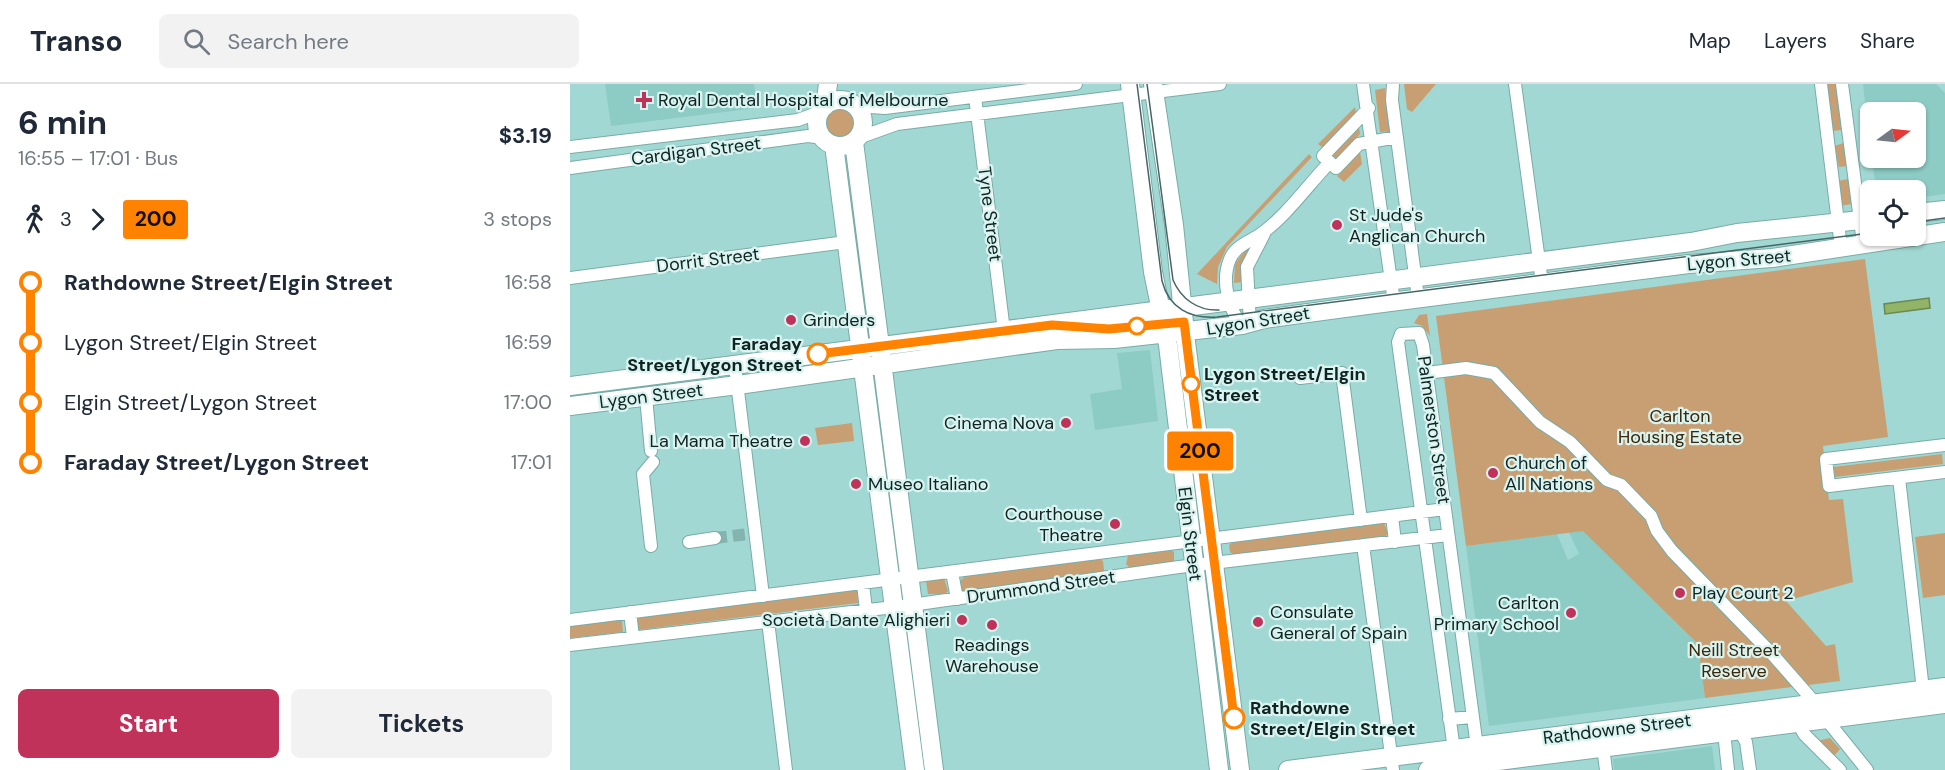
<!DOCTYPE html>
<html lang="en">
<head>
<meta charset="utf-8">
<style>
	body { margin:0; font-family:"DM Sans",sans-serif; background:#f2f2f3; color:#1f2937; height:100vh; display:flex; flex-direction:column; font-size:22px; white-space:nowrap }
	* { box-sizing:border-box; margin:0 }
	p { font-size:20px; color:#747a83 }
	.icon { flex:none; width:33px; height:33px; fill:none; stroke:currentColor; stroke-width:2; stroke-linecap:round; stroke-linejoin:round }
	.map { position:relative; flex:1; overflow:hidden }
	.sheet { display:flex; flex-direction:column; background:#fff; width:570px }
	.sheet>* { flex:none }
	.badge { padding:0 12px; border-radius:4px; font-size:21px; line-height:39px }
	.needle { width:39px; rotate:75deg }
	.tools { position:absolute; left:1290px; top:18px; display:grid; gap:12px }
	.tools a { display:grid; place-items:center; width:66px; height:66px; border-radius:9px; background:#fff; box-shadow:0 2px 4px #0004; font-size:30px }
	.map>.badge { position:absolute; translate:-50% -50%; box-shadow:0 0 0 3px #fff }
	.legs { display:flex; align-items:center; gap:9px; height:66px; padding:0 18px; font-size:20px }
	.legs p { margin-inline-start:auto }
	.headline { display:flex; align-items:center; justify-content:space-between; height:102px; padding:0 18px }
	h1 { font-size:33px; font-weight:700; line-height:45px }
	.primary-button { display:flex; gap:12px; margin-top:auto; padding:12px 18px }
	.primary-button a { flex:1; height:69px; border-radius:9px; background:#c1325b; color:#fff; font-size:24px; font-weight:700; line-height:69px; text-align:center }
	.primary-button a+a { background:#f2f2f3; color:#1f2937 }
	ul { padding:0 18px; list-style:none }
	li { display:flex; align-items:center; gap:21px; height:60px; font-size:22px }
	li i { display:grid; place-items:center; width:9px; height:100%; margin:0 8px; background:currentColor }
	li i::after { content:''; width:15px; height:15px; margin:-8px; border:4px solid; border-radius:50%; background:#fff }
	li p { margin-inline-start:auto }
	li:first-child i { background:linear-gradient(#0000 50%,currentColor 0) }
	li:last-child i { background:linear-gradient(currentColor 50%,#0000 0) }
	header { display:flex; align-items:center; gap:36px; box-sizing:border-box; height:84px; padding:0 30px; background:#fff; border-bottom:2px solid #e0e1e3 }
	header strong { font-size:28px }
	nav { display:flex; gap:33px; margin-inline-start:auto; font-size:21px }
	.search { width:420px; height:54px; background:#f2f2f3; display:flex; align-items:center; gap:15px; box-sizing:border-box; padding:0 21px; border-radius:9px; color:#747a83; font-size:22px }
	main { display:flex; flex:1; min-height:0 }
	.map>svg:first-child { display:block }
	.built { fill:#8dcbc5 }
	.green { fill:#c79f73 }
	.water { fill:#91b467; stroke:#6a8852; stroke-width:1.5 }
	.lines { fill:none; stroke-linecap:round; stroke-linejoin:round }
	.street-tunnel { stroke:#84b4b0; stroke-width:12; stroke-dasharray:12 6; stroke-linecap:butt }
	.street-casing { stroke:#78aca7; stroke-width:14 }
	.secondary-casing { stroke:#78aca7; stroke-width:20 }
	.street { stroke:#fff; stroke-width:12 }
	.secondary { stroke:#fff; stroke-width:18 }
	.tram { stroke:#456664; stroke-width:1.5 }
	.line-1-casing { stroke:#fff; stroke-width:14 }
	.line-1 { stroke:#ff8200; stroke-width:9 }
	.poi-dot { fill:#c1325b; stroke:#d8f3f0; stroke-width:2 }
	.stop-1-dot { fill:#fff; stroke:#ff8200; stroke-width:3 }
	.labels { text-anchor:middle; stroke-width:4.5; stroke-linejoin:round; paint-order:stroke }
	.poi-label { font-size:18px; fill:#0e2322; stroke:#d8f3f0; text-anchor:start }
	.street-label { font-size:18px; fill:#0e2322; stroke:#d8f3f0 }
	.stop-label { font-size:18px; font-weight:bold; fill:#0e2322; stroke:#d8f3f0; text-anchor:start }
	.park-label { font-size:18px; fill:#3e2607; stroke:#d8f3f0 }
</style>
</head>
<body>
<header>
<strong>Transo</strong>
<div class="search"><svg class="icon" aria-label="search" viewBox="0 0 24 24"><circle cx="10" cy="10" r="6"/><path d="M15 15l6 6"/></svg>Search here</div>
<nav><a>Map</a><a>Layers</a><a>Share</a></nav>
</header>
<main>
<section class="sheet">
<div class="headline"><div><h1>6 min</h1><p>16:55 – 17:01 · Bus</p></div><b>$3.19</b></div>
<div class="legs"><svg class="icon" aria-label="walk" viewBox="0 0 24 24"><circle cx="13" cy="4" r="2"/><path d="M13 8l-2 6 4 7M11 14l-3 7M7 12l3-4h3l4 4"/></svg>3<svg class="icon" aria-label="forward" viewBox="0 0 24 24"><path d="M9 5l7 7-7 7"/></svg><b class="badge" style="background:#ff8200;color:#111">200</b><p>3 stops</p></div>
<ul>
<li><i style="color:#ff8200"></i><b>Rathdowne Street/Elgin Street</b><p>16:58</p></li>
<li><i style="color:#ff8200"></i><span>Lygon Street/Elgin Street</span><p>16:59</p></li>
<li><i style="color:#ff8200"></i><span>Elgin Street/Lygon Street</span><p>17:00</p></li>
<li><i style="color:#ff8200"></i><b>Faraday Street/Lygon Street</b><p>17:01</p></li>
</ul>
<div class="primary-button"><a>Start</a><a>Tickets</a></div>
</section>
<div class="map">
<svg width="1375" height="686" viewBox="0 0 1375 686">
	<rect width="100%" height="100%" fill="#a2d8d3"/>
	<path class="built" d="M 35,0 L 184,0 L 187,24 L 41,42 Z
		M 1293,0 L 1366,0 L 1375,9 L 1375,110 L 1346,114 L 1346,106 L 1306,106 L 1302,74 L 1346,74 L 1346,28 L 1300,28 L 1300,64 Z
		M 580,266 L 588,337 L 525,346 L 520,310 L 552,305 L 547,269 Z
		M 1013,446 L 1128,560 L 1135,614 L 919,642 L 896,462 L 987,450 L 998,476 L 1009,470 L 999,448 Z
		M 1142,662 L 1145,686 L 1044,686 L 1043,675 Z"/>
	<path class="green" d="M 834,0 L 866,0 L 842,28 L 837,25 Z
		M 1255,0 L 1268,0 L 1271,46 L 1263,47 Z
		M 815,4 L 820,47 L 810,48 L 805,6 Z
		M253 40a18 18 0 1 1 36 0a18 18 0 1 1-36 0Z
		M 785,23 L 786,28 L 753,64 L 748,60 Z
		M 789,43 L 790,50 L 765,76 L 761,72 Z
		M 1274,59 L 1278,82 L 1269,83 L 1264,62 Z
		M 790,68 L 792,80 L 774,98 L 767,92 Z
		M 739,70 L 742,73 L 657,163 L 648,183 L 647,200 L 627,190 Z
		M 1278,95 L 1282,120 L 1269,122 L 1268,97 Z
		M 676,165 L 679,168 L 671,182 L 672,198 L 664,199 L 665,180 Z
		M 1295,175 L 1318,353 L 1253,362 L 1259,416 L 1273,415 L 1283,498 L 1216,517 L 1256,562 L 1265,560 L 1270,597 L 1135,614 L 1128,560 L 1013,447 L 896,462 L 866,232 Z
		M 857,230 L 860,252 L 852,242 L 844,239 L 849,231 Z
		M 282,339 L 284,357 L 248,361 L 245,344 Z
		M 1372,370 L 1373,380 L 1265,393 L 1263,383 Z
		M 814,439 L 818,449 L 816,452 L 665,472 L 660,468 L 659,461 L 663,458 Z
		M 1375,449 L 1375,511 L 1353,514 L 1345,453 Z
		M 601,466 L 604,468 L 604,478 L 560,484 L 556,480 L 558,472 Z
		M 528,474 L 533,477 L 534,486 L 531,491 L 398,510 L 392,507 L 390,497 L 395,492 Z
		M 374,494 L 378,507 L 375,510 L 358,510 L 356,497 Z
		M 287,506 L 288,519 L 67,546 L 66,534 Z
		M 52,536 L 53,548 L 0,554 L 0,542 Z
		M 1260,654 L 1270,665 L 1264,672 L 1247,657 Z"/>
	<path class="water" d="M 1359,214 L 1360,224 L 1315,230 L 1314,220 Z"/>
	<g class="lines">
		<path class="street-tunnel" d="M 145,454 L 179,450"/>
		<defs>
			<path id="street" d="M 793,0 L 824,218
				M 823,0 L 822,16 L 848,214
				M 945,0 L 972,199
				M 1251,0 L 1271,163
				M 1272,0 L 1293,159
				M 405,13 L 434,247
				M 285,22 L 315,24 L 506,0
				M 799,24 L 753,72 L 766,84 L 789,60 L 827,53
				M 288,54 L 327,40 L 650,0
				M 0,63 L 228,36 L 250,28
				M 0,84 L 238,52 L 253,54
				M 0,194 L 276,158
				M 680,240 L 677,183 L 694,150
				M 672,241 C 658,225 651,196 660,175 C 665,163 678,158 688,152 C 715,134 737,102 760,78
				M 165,282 L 193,512
				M 857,289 L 896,284 L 924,289 L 970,338 L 1000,358 L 1037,396 L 1051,401 L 1081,432 L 1087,447 L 1102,467 L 1203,571 L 1246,620
				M 730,294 L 772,289 L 791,436
				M 76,313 L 81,367
				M 1375,361 L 1256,375 L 1259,402 L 1375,388
				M 1329,394 L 1353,606
				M 822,432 L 825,458
				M 119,458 L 145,454
				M 793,461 L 823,686
				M 81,462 L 73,390 L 83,378
				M 382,488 L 387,515
				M 293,500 L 296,526
				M 60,528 L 63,553
				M 0,536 L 875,425
				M 198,537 L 216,686
				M 0,561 L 341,521 L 609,483 L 878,451
				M 879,635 L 903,633
				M 1256,635 L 1297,686
				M 1228,639 L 1234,650 L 1270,686
				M 1169,646 L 1176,658 L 1180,686
				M 1154,648 L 1158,686
				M 1033,663 L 1036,686
				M 884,666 L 828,258 L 831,250 L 849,249 L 853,261 L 907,663"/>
			<path id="secondary" d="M 560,0 L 583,188 L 598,261 L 649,686
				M 583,0 L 604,141 L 616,258 L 670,686
				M247 39a23 23 0 1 1 46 0a23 23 0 1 1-46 0Z
				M 255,22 L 258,0
				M 284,58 L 364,686
				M 264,61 L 345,686
				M 1346,129 L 1375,126
				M 0,302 C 374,255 747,205 1121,158 L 1167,149 L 1300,135
				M 0,322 L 168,301 L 487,256 L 544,255 L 672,241 L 694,235 L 797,221 L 1119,180 L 1202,174 L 1375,148
				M 718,686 L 1375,603
				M 858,686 L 1375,620"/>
		</defs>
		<use href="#street" class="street-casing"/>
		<use href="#secondary" class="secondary-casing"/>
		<use href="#street" class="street"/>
		<use href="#secondary" class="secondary"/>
		<path class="tram" d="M 567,0 L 592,197 C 599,224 620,235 647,233 L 1300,149
			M 577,0 L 603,196 C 611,215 628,227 649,226
			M 1346,138 L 1375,134"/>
	</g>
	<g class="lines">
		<defs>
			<path id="line-1" d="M 248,270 L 482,241 L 539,245 L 614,238 L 664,634"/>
		</defs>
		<use href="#line-1" class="line-1-casing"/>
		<use href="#line-1" class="line-1"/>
	</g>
	<g class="poi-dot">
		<path d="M71 7h6v6h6v6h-6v6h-6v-6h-6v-6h6z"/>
		<circle cx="767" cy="141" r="6"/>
		<circle cx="221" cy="236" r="6"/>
		<circle cx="496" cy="339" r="6"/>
		<circle cx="235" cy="357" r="6"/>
		<circle cx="923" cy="389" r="6"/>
		<circle cx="286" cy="400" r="6"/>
		<circle cx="545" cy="440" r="6"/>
		<circle cx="1110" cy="509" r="6"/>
		<circle cx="1001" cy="529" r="6"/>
		<circle cx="392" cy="536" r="6"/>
		<circle cx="688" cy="538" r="6"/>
		<circle cx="422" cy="541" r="6"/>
	</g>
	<g class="stop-1-dot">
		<circle cx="567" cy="242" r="8"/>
		<circle cx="248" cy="270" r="10"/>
		<circle cx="621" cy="300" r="8"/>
		<circle cx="664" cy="634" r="10"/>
	</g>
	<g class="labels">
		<g class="poi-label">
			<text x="88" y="22">Royal Dental Hospital of Melbourne</text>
			<text x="779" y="137">St Jude's<tspan x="779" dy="21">Anglican Church</tspan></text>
			<text x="233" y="242">Grinders</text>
			<text x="484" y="345" text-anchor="end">Cinema Nova</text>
			<text x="223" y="363" text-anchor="end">La Mama Theatre</text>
			<text x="935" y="385">Church of<tspan x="935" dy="21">All Nations</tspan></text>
			<text x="298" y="406">Museo Italiano</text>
			<text x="533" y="436" text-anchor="end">Courthouse<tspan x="533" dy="21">Theatre</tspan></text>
			<text x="1122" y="515">Play Court 2</text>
			<text x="989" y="525" text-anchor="end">Carlton<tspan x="989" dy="21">Primary School</tspan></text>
			<text x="700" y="534">Consulate<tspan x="700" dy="21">General of Spain</tspan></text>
			<text x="380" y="542" text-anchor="end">Società Dante Alighieri</text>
			<text x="422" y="567" text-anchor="middle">Readings<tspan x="422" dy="21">Warehouse</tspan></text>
		</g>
		<g class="street-label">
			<text transform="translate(126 67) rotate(-7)" y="6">Cardigan Street</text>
			<text transform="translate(420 130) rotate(83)" y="6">Tyne Street</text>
			<text transform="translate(138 176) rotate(-7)" y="6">Dorrit Street</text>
			<text transform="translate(1169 176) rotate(-5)" y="6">Lygon Street</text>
			<text transform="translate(688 237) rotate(-9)" y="6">Lygon Street</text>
			<text transform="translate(81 312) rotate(-7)" y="6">Lygon Street</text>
			<text transform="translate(864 346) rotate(82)" y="6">Palmerston Street</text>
			<text transform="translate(620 450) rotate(83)" y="6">Elgin Street</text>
			<text transform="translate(471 503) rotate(-8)" y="6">Drummond Street</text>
			<text transform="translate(1047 645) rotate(-7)" y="6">Rathdowne Street</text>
		</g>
		<g class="stop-label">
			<text x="232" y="266" text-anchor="end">Faraday<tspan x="232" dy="21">Street/Lygon Street</tspan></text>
			<text x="634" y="296">Lygon Street/Elgin<tspan x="634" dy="21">Street</tspan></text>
			<text x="680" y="630">Rathdowne<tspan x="680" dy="21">Street/Elgin Street</tspan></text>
		</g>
		<g class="park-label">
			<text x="1110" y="338">Carlton<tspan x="1110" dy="21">Housing Estate</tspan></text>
			<text x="1164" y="572">Neill Street<tspan x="1164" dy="21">Reserve</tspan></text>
		</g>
	</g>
</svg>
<div class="tools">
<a><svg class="needle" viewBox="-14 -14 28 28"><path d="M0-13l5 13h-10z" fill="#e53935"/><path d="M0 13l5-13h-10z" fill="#747a83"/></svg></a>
<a><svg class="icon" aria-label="locate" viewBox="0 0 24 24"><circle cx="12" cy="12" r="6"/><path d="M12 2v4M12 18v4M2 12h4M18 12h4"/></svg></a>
</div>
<b class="badge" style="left:630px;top:367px;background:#ff8200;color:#111">200</b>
</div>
</main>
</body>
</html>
